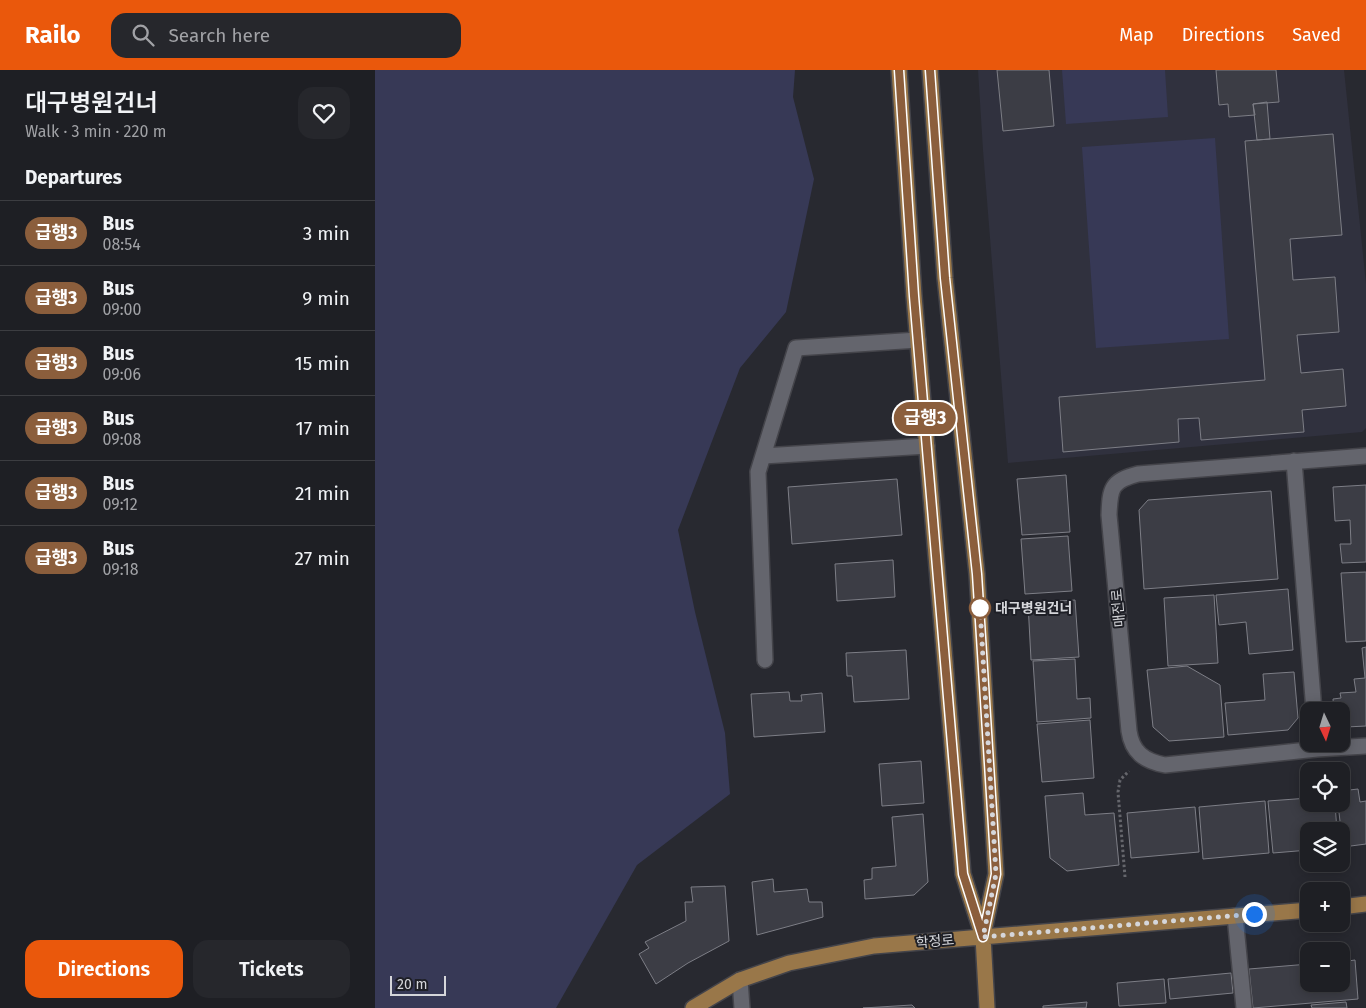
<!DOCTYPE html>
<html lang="en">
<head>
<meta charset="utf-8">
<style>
	body { margin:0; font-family:"Fira Sans","Noto Sans KR",sans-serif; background:#26272c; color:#f1f3f6; height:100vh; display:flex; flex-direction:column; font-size:19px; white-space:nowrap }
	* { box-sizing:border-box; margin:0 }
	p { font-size:16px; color:#a1a2a6 }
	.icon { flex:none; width:28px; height:28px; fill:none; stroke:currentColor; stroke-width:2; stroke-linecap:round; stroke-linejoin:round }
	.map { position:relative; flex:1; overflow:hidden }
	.panel { display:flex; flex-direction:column; background:#1e1f24; width:375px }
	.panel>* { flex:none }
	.badge { padding:0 10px; border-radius:16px; font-size:18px; line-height:32px }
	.needle { width:32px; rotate:176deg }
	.fabs { position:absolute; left:925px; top:632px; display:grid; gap:10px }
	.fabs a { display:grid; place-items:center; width:50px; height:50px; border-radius:10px; background:#1e1f24; box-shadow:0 2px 12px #0003,0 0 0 1px #3c3d41; font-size:25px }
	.scale { position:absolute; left:15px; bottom:12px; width:56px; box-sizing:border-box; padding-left:5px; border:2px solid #d5d6da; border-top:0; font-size:14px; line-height:18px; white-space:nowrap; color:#d5d6da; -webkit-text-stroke:4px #1e1f26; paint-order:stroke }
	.you { position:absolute; width:25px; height:25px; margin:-12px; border:4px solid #fff; border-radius:50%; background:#1a73e8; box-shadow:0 0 0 8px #1a73e833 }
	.map>.badge { position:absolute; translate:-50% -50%; box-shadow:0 0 0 2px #fff }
	h2 { padding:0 25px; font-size:19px; line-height:45px }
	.round { display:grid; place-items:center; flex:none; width:52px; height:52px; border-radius:15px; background:#26272c }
	.headline { display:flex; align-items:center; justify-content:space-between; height:85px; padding:0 25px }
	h1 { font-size:24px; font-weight:600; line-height:38px }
	.action { display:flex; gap:10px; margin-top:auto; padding:10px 25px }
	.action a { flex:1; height:58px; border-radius:15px; background:#ea580c; color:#fff; font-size:20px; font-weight:600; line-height:58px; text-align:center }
	.action a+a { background:#26272c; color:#f1f3f6 }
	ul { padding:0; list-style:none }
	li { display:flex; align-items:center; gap:15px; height:65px; padding:0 25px; border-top:1px solid #3c3d41 }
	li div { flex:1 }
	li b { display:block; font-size:19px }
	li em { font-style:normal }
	li .badge { min-width:55px; font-weight:700; text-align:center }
	header { display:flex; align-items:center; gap:30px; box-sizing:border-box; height:70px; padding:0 25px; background:#ea580c; color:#fff }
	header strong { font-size:24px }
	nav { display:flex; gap:28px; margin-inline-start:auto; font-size:18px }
	.search { width:350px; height:45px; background:#26272c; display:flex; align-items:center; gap:12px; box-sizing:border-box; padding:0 18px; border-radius:15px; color:#a1a2a6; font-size:19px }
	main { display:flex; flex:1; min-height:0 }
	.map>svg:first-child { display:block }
	.built { fill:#30313e }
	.green { fill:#373956 }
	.building { fill:#3c3d45; stroke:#7d7e86 }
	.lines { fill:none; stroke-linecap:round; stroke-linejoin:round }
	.minor-casing { stroke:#44444a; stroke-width:18 }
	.major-casing { stroke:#44444a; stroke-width:18 }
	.path { stroke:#65666c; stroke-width:3; stroke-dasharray:2.5 2.5; stroke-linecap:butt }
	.minor { stroke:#64656d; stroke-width:15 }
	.major { stroke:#997749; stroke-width:15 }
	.line-casing { stroke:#fff; stroke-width:11 }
	.line { stroke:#8b5e3c; stroke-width:8 }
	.walk { stroke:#d5d6da; stroke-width:5; stroke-dasharray:0 9 }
	.stop-dot { fill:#fff; stroke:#8b5e3c; stroke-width:2.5 }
	.labels { text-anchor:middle; stroke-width:4; stroke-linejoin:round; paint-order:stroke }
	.stop-label { font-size:14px; font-weight:bold; fill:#d5d6da; stroke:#1e1f26; text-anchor:start }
	.street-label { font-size:14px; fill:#d5d6da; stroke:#1e1f26 }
</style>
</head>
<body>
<header>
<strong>Railo</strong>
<div class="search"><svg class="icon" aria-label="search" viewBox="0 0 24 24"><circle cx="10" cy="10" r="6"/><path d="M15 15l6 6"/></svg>Search here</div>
<nav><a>Map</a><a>Directions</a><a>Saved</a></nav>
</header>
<main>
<section class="panel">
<div class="headline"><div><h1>대구병원건너</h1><p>Walk · 3 min · 220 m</p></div><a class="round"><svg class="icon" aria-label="heart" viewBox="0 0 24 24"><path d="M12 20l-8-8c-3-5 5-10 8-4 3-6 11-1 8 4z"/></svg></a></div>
<h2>Departures</h2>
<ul>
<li><span class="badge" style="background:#8b5e3c;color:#fff">급행3</span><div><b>Bus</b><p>08:54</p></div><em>3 min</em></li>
<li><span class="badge" style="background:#8b5e3c;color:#fff">급행3</span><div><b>Bus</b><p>09:00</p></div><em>9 min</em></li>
<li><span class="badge" style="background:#8b5e3c;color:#fff">급행3</span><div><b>Bus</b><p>09:06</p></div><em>15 min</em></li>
<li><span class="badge" style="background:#8b5e3c;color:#fff">급행3</span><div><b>Bus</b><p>09:08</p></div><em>17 min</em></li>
<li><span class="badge" style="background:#8b5e3c;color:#fff">급행3</span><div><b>Bus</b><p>09:12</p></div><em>21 min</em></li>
<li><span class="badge" style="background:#8b5e3c;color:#fff">급행3</span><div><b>Bus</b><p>09:18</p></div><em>27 min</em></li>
</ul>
<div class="action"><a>Directions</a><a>Tickets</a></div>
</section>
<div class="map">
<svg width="991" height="938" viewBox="0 0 991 938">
	<rect width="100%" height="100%" fill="#282930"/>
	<path class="built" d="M 603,0 L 969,0 L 991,214 L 991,358 L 987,362 L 633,393 L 608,80 Z"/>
	<path class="green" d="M 0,0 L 420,0 L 418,27 L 439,109 L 411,242 L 365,298 L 303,460 L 320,542 L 350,663 L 355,724 L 262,795 L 181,938 L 0,938 Z
		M 687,0 L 790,0 L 793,47 L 691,54 Z
		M 840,68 L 854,269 L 721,278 L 707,77 Z"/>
	<path class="building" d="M 622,0 L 674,0 L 679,56 L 628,61 Z
		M 841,0 L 901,0 L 904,32 L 878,34 L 880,45 L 854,47 L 853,34 L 844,35 Z
		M 892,32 L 895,69 L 882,70 L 878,34 Z
		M 958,64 L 967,165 L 915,169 L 918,210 L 960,207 L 964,262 L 922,265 L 926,303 L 968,299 L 971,336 L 927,340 L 929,362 L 826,370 L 824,348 L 803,349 L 804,372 L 688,382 L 684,327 L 890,310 L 870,71 Z
		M 691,405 L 695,462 L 647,465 L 642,409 Z
		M 522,409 L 527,465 L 417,474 L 413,417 Z
		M 991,415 L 991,492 L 967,493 L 965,474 L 976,474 L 975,450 L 960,451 L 958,417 Z
		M 896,421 L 903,509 L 769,519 L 764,440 L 773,430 Z
		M 693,466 L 697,521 L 650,524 L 646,469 Z
		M 518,490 L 520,527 L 462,531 L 460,494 Z
		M 991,502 L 991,571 L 971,572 L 966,503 Z
		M 913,519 L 918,580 L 874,584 L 871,552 L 844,555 L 841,525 Z
		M 839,525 L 843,593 L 793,596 L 789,528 Z
		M 700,530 L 704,587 L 656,590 L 653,533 Z
		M 991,577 L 991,656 L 971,657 L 966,653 L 966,641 L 959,641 L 958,629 L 966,628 L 965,623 L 981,622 L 979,609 L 990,608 L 987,578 Z
		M 531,580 L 534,629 L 479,632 L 477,606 L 472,606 L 471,583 Z
		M 700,589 L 702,629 L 715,628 L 716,648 L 662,652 L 658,591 Z
		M 812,596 L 845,615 L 849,667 L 794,671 L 778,657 L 772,600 Z
		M 919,602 L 923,648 L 913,660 L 853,665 L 850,633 L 890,630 L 888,604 Z
		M 414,622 L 415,631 L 427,631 L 426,625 L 447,623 L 450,662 L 379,667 L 376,624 Z
		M 715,650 L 719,708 L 667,712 L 662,654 Z
		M 546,691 L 549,733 L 507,736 L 504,694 Z
		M 983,719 L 985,732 L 991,731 L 991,774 L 968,777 L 963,734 L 966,734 L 966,721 Z
		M 708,723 L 710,745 L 739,743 L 744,795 L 692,801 L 675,788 L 670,726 Z
		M 934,728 L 934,734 L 960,734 L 962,761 L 934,761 L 934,780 L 898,783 L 893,731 Z
		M 890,731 L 894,783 L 828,789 L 824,737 Z
		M 820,737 L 824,782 L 756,788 L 752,743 Z
		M 548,744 L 553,812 L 539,825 L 490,829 L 489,810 L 497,809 L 497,798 L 521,796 L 517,747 Z
		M 398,809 L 399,822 L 432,819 L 434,832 L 447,832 L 448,847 L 382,865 L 377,812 Z
		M 350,816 L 354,871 L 313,893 L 281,914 L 264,884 L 274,878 L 270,872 L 311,851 L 310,832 L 318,832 L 316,817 Z
		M 980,890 L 983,929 L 878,938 L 874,899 L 934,894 L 934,914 L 966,914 L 966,892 Z
		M 856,903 L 858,923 L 795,929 L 793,909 Z
		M 789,909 L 791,933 L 744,936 L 742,913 Z
		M 712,932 L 711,938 L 668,938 L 668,936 Z
		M 971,932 L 972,938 L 937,938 L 936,935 Z
		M 537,935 L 540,938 L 488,938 Z"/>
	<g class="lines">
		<defs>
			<path id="minor" d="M 388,386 L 552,376
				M 991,386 L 763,404 C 736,411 735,418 734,445 L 754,661 C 757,682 769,691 790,695 L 942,679 L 991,676
				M 919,391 L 939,641
				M 390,590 L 383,402 L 421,278 L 543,270
				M 860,846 L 869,938
				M 365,910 L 367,938"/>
			<path id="major" d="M 524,0 L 539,226 L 588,804 L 608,867 L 612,938
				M 555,0 L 570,208 L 602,504 L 621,804 L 608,865
				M 966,837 L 991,834
				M 318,938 L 365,910 L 414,893 L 499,876 L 934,840"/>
		</defs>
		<use href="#minor" class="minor-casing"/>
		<use href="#major" class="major-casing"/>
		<path class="path" d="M 750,807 L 743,722 L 745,710 L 754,701"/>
		<use href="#minor" class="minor"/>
		<use href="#major" class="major"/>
	</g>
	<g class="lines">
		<defs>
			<path id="line" d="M 524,0 L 539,226 L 588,804 L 608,867 L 621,804 L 602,504 L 570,208 L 555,0"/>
		</defs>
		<use href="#line" class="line-casing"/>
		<use href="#line" class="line"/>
		<path class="walk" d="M 605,538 L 621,804 L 608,867 L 879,844"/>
	</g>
	<circle class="stop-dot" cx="605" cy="538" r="10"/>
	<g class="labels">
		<g class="stop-label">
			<text x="620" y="543">대구병원건너</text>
		</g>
		<g class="street-label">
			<text transform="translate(743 538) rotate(-95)" y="5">매전로</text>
			<text transform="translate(560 871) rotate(-5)" y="5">학정로</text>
		</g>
	</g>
</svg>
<div class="fabs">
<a><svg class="needle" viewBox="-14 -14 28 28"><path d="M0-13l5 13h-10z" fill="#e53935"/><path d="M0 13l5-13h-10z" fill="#a1a2a6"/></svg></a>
<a><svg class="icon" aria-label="locate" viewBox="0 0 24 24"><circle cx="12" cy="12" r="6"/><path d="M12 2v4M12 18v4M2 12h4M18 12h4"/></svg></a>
<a><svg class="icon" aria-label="layers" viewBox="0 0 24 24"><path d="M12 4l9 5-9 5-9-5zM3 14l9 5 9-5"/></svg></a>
<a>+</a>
<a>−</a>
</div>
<div class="scale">20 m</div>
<div class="you" style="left:879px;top:844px"></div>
<b class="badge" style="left:550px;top:348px;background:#8b5e3c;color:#fff">급행3</b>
</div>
</main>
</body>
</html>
